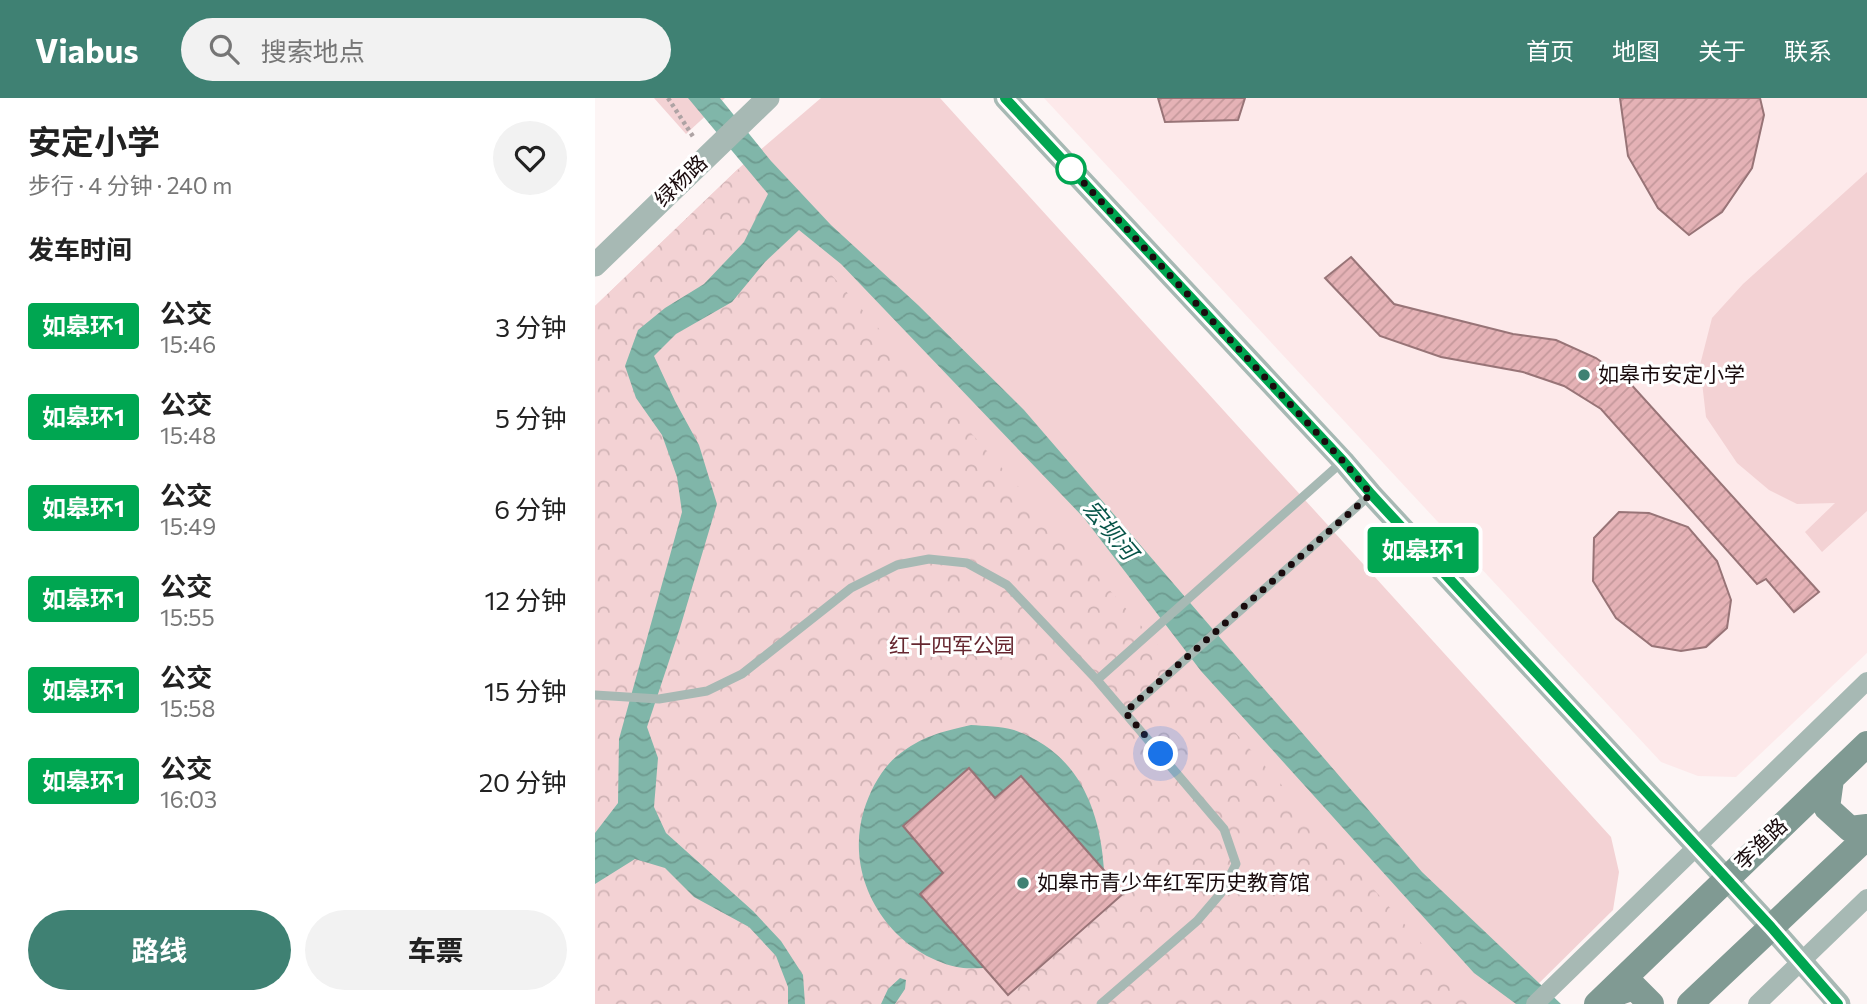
<!DOCTYPE html>
<html lang="zh">
<head>
<meta charset="utf-8">
<style>
	body { margin:0; font-family:Commissioner,"Noto Sans SC",sans-serif; background:#f2f2f2; color:#222; height:100vh; display:flex; flex-direction:column; font-size:26px; white-space:nowrap }
	* { box-sizing:border-box; margin:0 }
	p { font-size:23px; color:#767676 }
	.icon { flex:none; width:38px; height:38px; fill:none; stroke:currentColor; stroke-width:2; stroke-linecap:round; stroke-linejoin:round }
	.map { position:relative; flex:1; overflow:hidden }
	.sheet { display:flex; flex-direction:column; background:#fff; width:595px }
	.sheet>* { flex:none }
	.badge { padding:0 14px; border-radius:5px; font-size:24px; line-height:46px }
	.you { position:absolute; width:35px; height:35px; margin:-18px; border:5px solid #fff; border-radius:50%; background:#1a73e8; box-shadow:0 0 0 10px #1a73e833 }
	.map>.badge { position:absolute; translate:-50% -50%; box-shadow:0 0 0 4px #fff }
	h2 { padding:0 28px; font-size:26px; line-height:63px }
	.round { display:grid; place-items:center; flex:none; width:74px; height:74px; border-radius:37px; background:#f2f2f2 }
	.overview { display:flex; align-items:center; justify-content:space-between; height:119px; padding:0 28px }
	h1 { font-size:33px; font-weight:700; line-height:52px }
	.button { display:flex; gap:14px; margin-top:auto; padding:14px 28px }
	.button a { flex:1; height:80px; border-radius:42px; background:#3f8173; color:#fff; font-size:28px; font-weight:700; line-height:80px; text-align:center }
	.button a+a { background:#f2f2f2; color:#222 }
	ul { padding:0; list-style:none }
	li { display:flex; align-items:center; gap:21px; height:91px; padding:0 28px }
	li div { flex:1 }
	li b { display:block; font-size:26px }
	li em { font-style:normal }
	li .badge { min-width:77px; font-weight:700; text-align:center }
	header { display:flex; align-items:center; gap:42px; box-sizing:border-box; height:98px; padding:0 35px; background:#3f8173; color:#fff }
	header strong { font-size:33px }
	nav { display:flex; gap:38px; margin-inline-start:auto; font-size:24px }
	.search { width:490px; height:63px; background:#f2f2f2; display:flex; align-items:center; gap:18px; box-sizing:border-box; padding:0 24px; border-radius:38px; color:#767676; font-size:26px }
	main { display:flex; flex:1; min-height:0 }
	.map>svg:first-child { display:block }
	.built { fill:#fde9ea }
	.green { fill:#f3d2d4 }
	.forest { fill:url(#forest-crowns) }
	.water { fill:url(#water-waves) }
	.building { fill:url(#building-hatch); stroke:#987477; stroke-width:2 }
	.lines { fill:none; stroke-linecap:round; stroke-linejoin:round }
	.path { stroke:#aea3a4; stroke-width:4.5; stroke-dasharray:3.5 3.5; stroke-linecap:butt }
	.service { stroke:#a7b9b4; stroke-width:9 }
	.minor { stroke:#a7b9b4; stroke-width:18 }
	.tertiary { stroke:#a7b9b4; stroke-width:23 }
	.secondary { stroke:#809a93; stroke-width:26 }
	.line-casing { stroke:#fff; stroke-width:16 }
	.line { stroke:#00a651; stroke-width:10 }
	.walk { stroke:#1a0c0e; stroke-width:7; stroke-dasharray:0 12.6 }
	.stop-dot { fill:#fff; stroke:#00a651; stroke-width:3.5 }
	.poi-dot { fill:#3f8173; stroke:#fff; stroke-width:2.5 }
	.labels { text-anchor:middle; stroke-width:6; stroke-linejoin:round; paint-order:stroke }
	.street-label { font-size:21px; fill:#1a0c0e; stroke:#fff }
	.poi-label { font-size:21px; fill:#1a0c0e; stroke:#fff; text-anchor:start }
	.park-label { font-size:21px; fill:#662730; stroke:#fff }
	.water-label { font-size:23px; font-style:italic; fill:#065448; stroke:#fff }
</style>
</head>
<body>
<header>
<strong>Viabus</strong>
<div class="search"><svg class="icon" aria-label="search" viewBox="0 0 24 24"><circle cx="10" cy="10" r="6"/><path d="M15 15l6 6"/></svg>搜索地点</div>
<nav><a>首页</a><a>地图</a><a>关于</a><a>联系</a></nav>
</header>
<main>
<section class="sheet">
<div class="overview"><div><h1>安定小学</h1><p>步行 · 4 分钟 · 240 m</p></div><a class="round"><svg class="icon" aria-label="heart" viewBox="0 0 24 24"><path d="M12 20l-8-8c-3-5 5-10 8-4 3-6 11-1 8 4z"/></svg></a></div>
<h2>发车时间</h2>
<ul>
<li><span class="badge" style="background:#00a651;color:#fff">如皋环1</span><div><b>公交</b><p>15:46</p></div><em>3 分钟</em></li>
<li><span class="badge" style="background:#00a651;color:#fff">如皋环1</span><div><b>公交</b><p>15:48</p></div><em>5 分钟</em></li>
<li><span class="badge" style="background:#00a651;color:#fff">如皋环1</span><div><b>公交</b><p>15:49</p></div><em>6 分钟</em></li>
<li><span class="badge" style="background:#00a651;color:#fff">如皋环1</span><div><b>公交</b><p>15:55</p></div><em>12 分钟</em></li>
<li><span class="badge" style="background:#00a651;color:#fff">如皋环1</span><div><b>公交</b><p>15:58</p></div><em>15 分钟</em></li>
<li><span class="badge" style="background:#00a651;color:#fff">如皋环1</span><div><b>公交</b><p>16:03</p></div><em>20 分钟</em></li>
</ul>
<div class="button"><a>路线</a><a>车票</a></div>
</section>
<div class="map">
<svg width="1272" height="906" viewBox="0 0 1272 906">
	<defs>
		<pattern id="forest-crowns" width="20" height="18" patternUnits="userSpaceOnUse" patternTransform="scale(1.75)"><rect width="20" height="18" fill="#f3d2d4"/><path d="M2 6a3 3 0 1 1 6 0M12 15a3 3 0 1 1 6 0" fill="none" stroke="#d0b3b5"/></pattern>
		<pattern id="water-waves" width="16" height="10" patternUnits="userSpaceOnUse" patternTransform="scale(1.75)"><rect width="16" height="10" fill="#80b6a9"/><path d="M0 5q4-4 8 0t8 0" fill="none" stroke="#6e9b90"/></pattern>
		<pattern id="building-hatch" width="6" height="6" patternUnits="userSpaceOnUse" patternTransform="scale(1.75)"><rect width="6" height="6" fill="#e5b2b6"/><path d="M-1 1l2-2M0 6l6-6M5 7l2-2" fill="none" stroke="#c4989b"/></pattern>
	</defs>
	<rect width="100%" height="100%" fill="#fdf5f5"/>
	<path class="built" d="M 449,0 L 1272,0 L 1272,555 L 1141,679 L 1103,678 L 1066,664 Z"/>
	<path class="green" d="M 59,0 L 130,0 L 91,36 Z
		M 226,0 L 345,0 L 1016,739 L 1024,774 L 1018,812 L 923,906 L 0,906 L 0,208 L 143,71 Z
		M 1272,74 L 1272,413 L 1227,454 L 1210,434 L 1240,405 L 1202,406 L 1174,392 L 1142,365 L 1111,319 L 1105,267 L 1117,220 L 1148,186 Z"/>
	<path class="forest" d="M 143,71 L 880,906 L 0,906 L 0,208 Z"/>
	<path class="water" d="M 93,0 L 125,0 L 176,63 L 236,127 L 323,207 L 429,312 L 827,774 L 966,906 L 921,906 L 879,875 L 606,573 L 489,420 L 246,166 L 204,132 L 170,164 L 137,204 L 81,236 L 59,258 L 80,303 L 104,347 L 122,406 L 85,530 L 52,629 L 63,660 L 59,709 L 71,735 L 158,813 L 186,843 L 208,877 L 210,906 L 193,906 L 193,889 L 181,858 L 154,829 L 99,799 L 70,770 L 40,761 L 0,786 L 0,735 L 23,705 L 24,641 L 87,414 L 82,379 L 67,337 L 41,300 L 30,268 L 43,232 L 70,210 L 109,186 L 149,144 L 173,96 Z
		M 376,627 C 389,628 406,628 419,632 C 482,654 505,709 509,772 L 427,678 L 400,700 L 375,670 L 308,728 L 348,775 L 325,796 L 389,870 C 380,870 370,871 362,869 C 293,853 248,780 269,712 C 275,693 286,671 302,658 C 327,638 346,634 376,627 Z
		M 305,880 L 311,882 L 310,891 L 300,906 L 286,906 L 293,891 Z"/>
	<path class="building" d="M 563,0 L 650,0 L 643,22 L 570,24 Z
		M 1025,0 L 1165,0 L 1169,17 L 1157,70 L 1127,114 L 1094,137 L 1063,110 L 1033,58 Z
		M 756,159 L 799,206 L 918,236 L 961,242 L 1001,260 L 1033,283 L 1224,494 L 1199,514 L 1171,481 L 1162,486 L 1006,311 L 969,288 L 928,274 L 846,259 L 785,238 L 730,180 Z
		M 1024,414 L 1054,415 L 1093,429 L 1122,463 L 1136,502 L 1132,530 L 1111,549 L 1086,553 L 1057,548 L 1021,520 L 998,483 L 999,440 Z
		M 374,670 L 400,700 L 426,678 L 529,795 L 413,897 L 325,796 L 348,775 L 308,728 Z"/>
	<g class="lines">
		<path class="path" d="M 73,0 L 99,40"/>
		<path class="service" d="M 502,582 L 747,364
			M 0,597 L 64,601 L 112,593 L 147,576 L 256,490 L 302,467 L 334,461 L 372,465 L 412,487 L 502,582 L 629,731 L 641,766 L 626,795 L 602,823 L 506,906
			M 530,615 L 775,397"/>
		<path class="minor" d="M 940,906 L 1272,583
			M 1162,906 L 1272,800"/>
		<path class="tertiary" d="M 410,0 L 748,363 L 776,396 L 1176,829 L 1244,906
			M 0,167 L 173,0"/>
		<path class="secondary" d="M 1236,681 L 1232,710 L 1255,731 L 1272,729
			M 1010,899 L 1039,889 L 1056,906
			M 1002,906 L 1272,646
			M 1095,906 L 1272,739"/>
	</g>
	<g class="lines">
		<defs>
			<path id="line" d="M 410,0 L 748,363 L 776,396 L 1176,829 L 1243,906"/>
		</defs>
		<use href="#line" class="line-casing"/>
		<use href="#line" class="line"/>
		<path class="walk" d="M 476,71 L 474,69 L 748,363 L 776,396 L 530,614 L 566,656"/>
	</g>
	<circle class="stop-dot" cx="476" cy="71" r="14"/>
	<g class="poi-dot">
		<circle cx="989" cy="277" r="7"/>
		<circle cx="428" cy="785" r="7"/>
	</g>
	<g class="labels">
		<g class="street-label">
			<text transform="translate(86 83) rotate(-44)" y="7">绿杨路</text>
			<text transform="translate(1166 746) rotate(-44)" y="7">李渔路</text>
		</g>
		<g class="poi-label">
			<text x="1003" y="284">如皋市安定小学</text>
			<text x="442" y="792">如皋市青少年红军历史教育馆</text>
		</g>
		<g class="park-label">
			<text x="357" y="555">红十四军公园</text>
		</g>
		<g class="water-label">
			<text transform="translate(515 432) rotate(50)" y="8">宏坝河</text>
		</g>
	</g>
</svg>
<div class="you" style="left:566px;top:656px"></div>
<b class="badge" style="left:828px;top:452px;background:#00a651;color:#fff">如皋环1</b>
</div>
</main>
</body>
</html>
